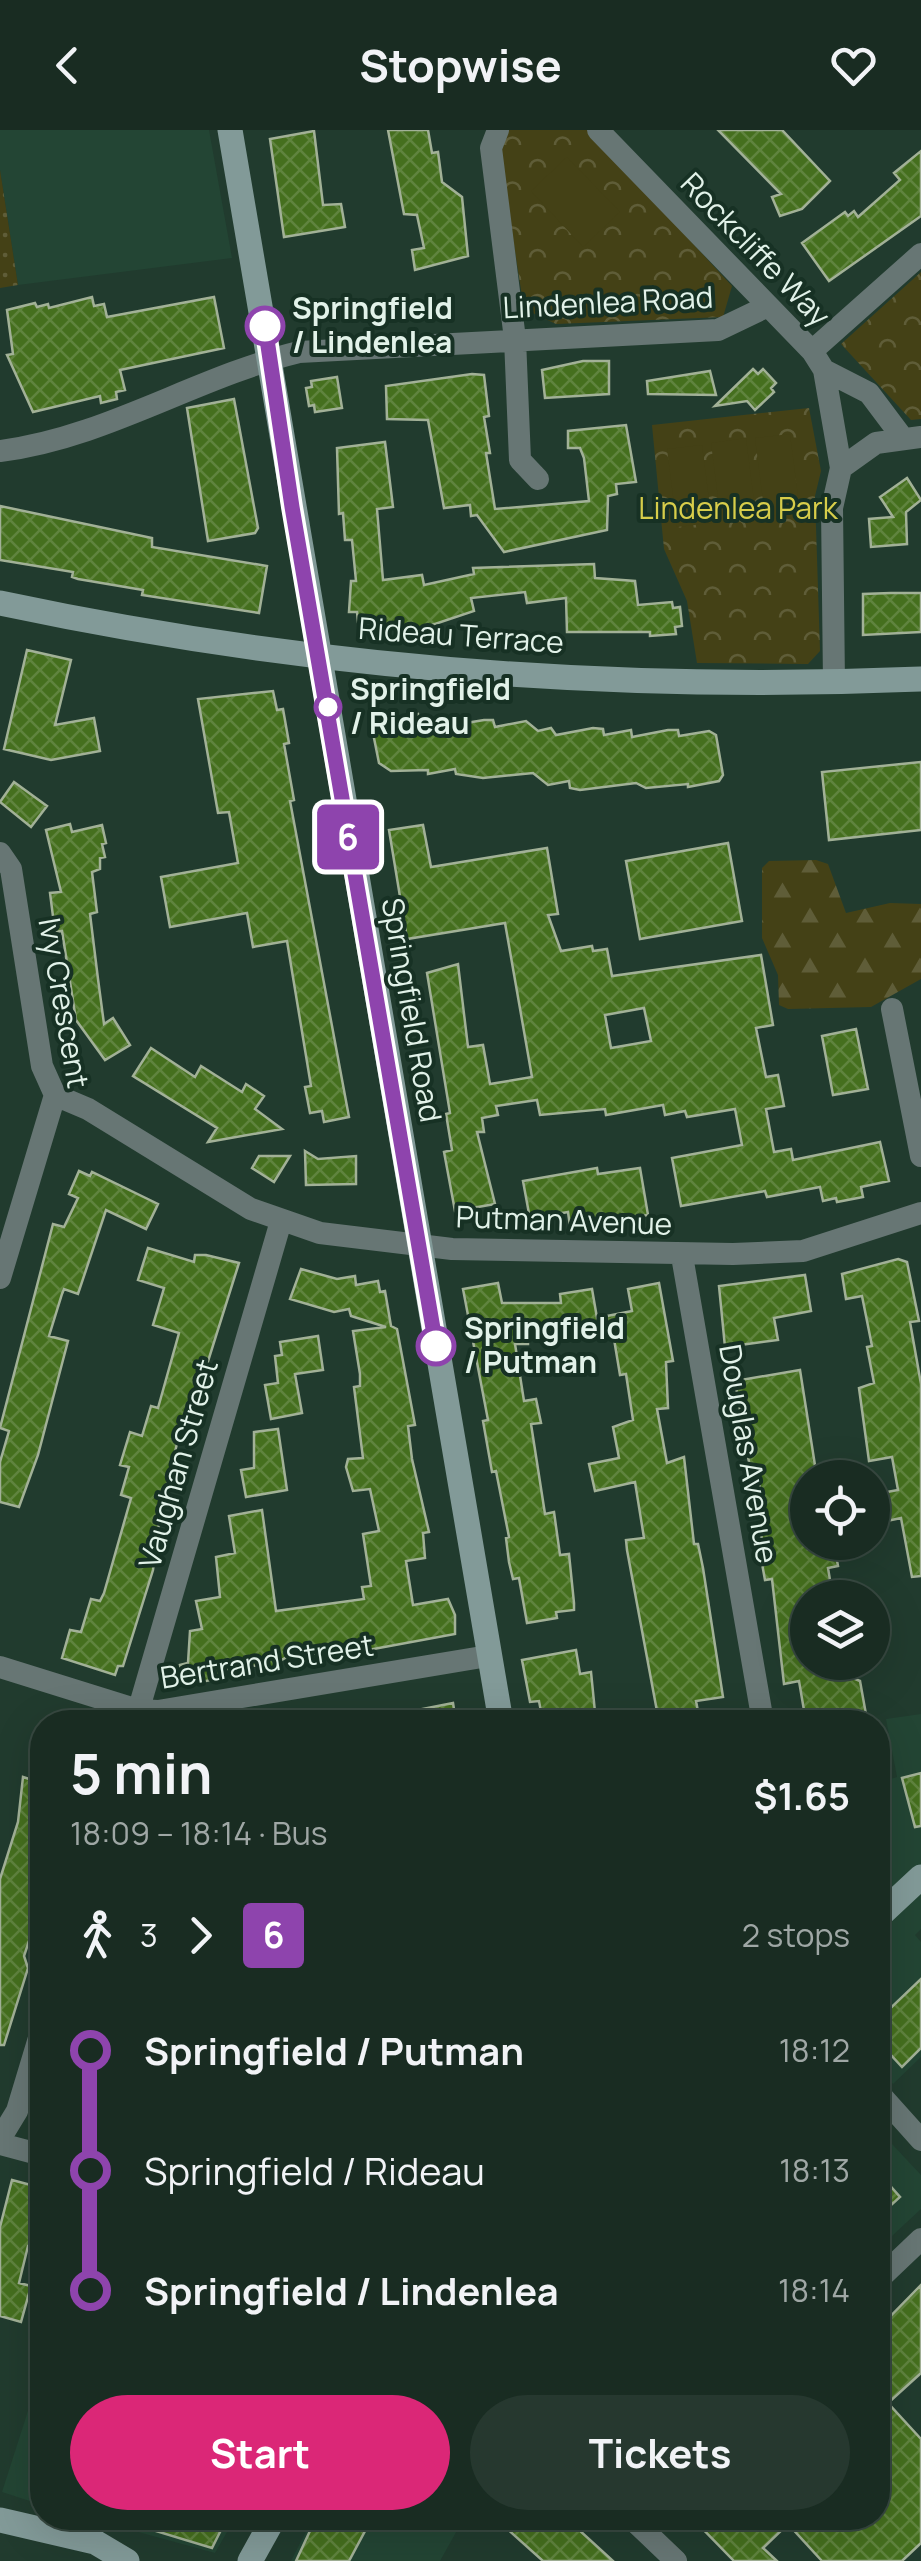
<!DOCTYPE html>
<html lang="en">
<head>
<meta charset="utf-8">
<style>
	body { margin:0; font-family:Manrope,sans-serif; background:#26382f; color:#f1f3f6; height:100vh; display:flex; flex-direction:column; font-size:38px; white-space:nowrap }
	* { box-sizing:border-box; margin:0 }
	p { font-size:32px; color:#9fa7a5 }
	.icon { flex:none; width:55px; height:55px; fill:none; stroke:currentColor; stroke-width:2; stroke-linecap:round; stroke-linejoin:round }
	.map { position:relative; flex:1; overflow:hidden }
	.sheet { position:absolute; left:30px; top:1580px; width:860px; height:820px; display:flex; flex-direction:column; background:#192c22; border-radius:40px; box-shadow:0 10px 40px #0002,0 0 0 2px #374840 }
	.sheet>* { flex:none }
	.badge { padding:0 20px; border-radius:8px; font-size:35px; line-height:65px }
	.fabs { position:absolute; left:790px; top:1330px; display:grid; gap:20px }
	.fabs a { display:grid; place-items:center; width:100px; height:100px; border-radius:50%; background:#192c22; box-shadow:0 10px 40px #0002,0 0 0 2px #374840; font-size:50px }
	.map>.badge { position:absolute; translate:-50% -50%; box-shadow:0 0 0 5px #fff }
	.legs { display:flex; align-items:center; gap:15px; height:110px; padding:0 40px; font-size:32px }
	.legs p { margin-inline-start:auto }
	.headline { display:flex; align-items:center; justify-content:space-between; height:170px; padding:0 40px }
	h1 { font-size:55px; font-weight:700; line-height:75px }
	.action { display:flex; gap:20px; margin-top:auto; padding:20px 40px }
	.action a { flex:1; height:115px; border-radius:60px; background:#db2777; color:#fff; font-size:40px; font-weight:700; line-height:115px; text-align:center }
	.action a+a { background:#26382f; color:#f1f3f6 }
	ul { padding:0 40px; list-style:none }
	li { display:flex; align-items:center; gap:35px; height:120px; font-size:38px }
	li i { display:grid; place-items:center; width:15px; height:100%; margin:0 12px; background:currentColor }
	li i::after { content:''; width:25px; height:25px; margin:-12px; border:8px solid; border-radius:50%; background:#192c22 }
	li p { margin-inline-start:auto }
	li:first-child i { background:linear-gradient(#0000 50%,currentColor 0) }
	li:last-child i { background:linear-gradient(currentColor 50%,#0000 0) }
	header { display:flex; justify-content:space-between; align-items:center; height:130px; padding:0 40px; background:#192c22; font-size:45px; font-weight:700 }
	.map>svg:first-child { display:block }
	.built { fill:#234534 }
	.grass { fill:url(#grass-dots) }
	.forest { fill:url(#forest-firs) }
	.park { fill:url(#park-crowns) }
	.pitch { fill:#444116 }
	.building { fill:url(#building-cross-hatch); stroke:#a2b197; stroke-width:2.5; fill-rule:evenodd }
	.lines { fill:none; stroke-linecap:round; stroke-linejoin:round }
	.street { stroke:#677674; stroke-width:22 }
	.secondary { stroke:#829a98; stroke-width:25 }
	.line-1-casing { stroke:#fff; stroke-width:22 }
	.line-1 { stroke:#8e44ad; stroke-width:15 }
	.stop-1-dot { fill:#fff; stroke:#8e44ad; stroke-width:5 }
	.labels { text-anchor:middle; stroke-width:8; stroke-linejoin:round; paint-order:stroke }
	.street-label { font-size:30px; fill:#e2f2e9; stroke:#173124 }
	.stop-label { font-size:30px; font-weight:bold; fill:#e2f2e9; stroke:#173124; text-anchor:start }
	.park-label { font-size:30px; fill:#d7cd4a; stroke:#173124 }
</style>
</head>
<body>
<header><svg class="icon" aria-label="back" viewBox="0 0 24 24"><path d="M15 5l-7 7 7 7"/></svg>Stopwise<svg class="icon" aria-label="heart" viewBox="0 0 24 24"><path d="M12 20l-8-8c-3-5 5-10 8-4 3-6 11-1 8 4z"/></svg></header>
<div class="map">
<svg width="921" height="2431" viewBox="0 0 921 2431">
	<defs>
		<pattern id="grass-dots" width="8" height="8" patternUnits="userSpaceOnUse" patternTransform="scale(2.5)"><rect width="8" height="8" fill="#444116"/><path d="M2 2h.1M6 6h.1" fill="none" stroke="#5f5d38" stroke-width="1.8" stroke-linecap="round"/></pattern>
		<pattern id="forest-firs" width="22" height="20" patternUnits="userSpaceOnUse" patternTransform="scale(2.5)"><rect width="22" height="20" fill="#444116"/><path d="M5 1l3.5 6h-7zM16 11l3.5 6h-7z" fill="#5f5d38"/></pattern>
		<pattern id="park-crowns" width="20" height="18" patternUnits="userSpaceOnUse" patternTransform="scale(2.5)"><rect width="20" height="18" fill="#444116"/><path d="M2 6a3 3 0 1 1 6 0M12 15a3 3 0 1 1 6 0" fill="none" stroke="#5f5d38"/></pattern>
		<pattern id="building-cross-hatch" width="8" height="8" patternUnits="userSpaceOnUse" patternTransform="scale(2.5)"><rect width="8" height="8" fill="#456f1e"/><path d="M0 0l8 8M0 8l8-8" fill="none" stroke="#60843f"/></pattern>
	</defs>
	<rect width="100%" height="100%" fill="#213b2e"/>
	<path class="built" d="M 0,0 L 209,0 L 232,128 L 18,155 L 0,40 Z
		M 921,1584 L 921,1799 L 915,1805 L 921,1812 L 921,1927 L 893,1954 L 878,1936 L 878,1653 L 897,1647 L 886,1589 Z
		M 878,1999 L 921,2045 L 921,2079 L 878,2119 Z
		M 42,2237 L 42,2375 L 2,2362 Z
		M 87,2388 L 235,2388 L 215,2423 Z
		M 313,2388 L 464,2388 L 440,2431 L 291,2431 Z"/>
	<path class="grass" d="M 0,40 L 18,155 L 0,158 Z"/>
	<path class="forest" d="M 816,730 L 828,734 L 846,783 L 890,773 L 921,774 L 921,849 L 871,877 L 788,879 L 779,875 L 778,845 L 762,808 L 762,738 L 769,731 Z"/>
	<path class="park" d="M 509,0 L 588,0 L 732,156 L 723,187 L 556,194 L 524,179 L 502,38 L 501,15 Z
		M 921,142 L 921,289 L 911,290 L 841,214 Z
		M 809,278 L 821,341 L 815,366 L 820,521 L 808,534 L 697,533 L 687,471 L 664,419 L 652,295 Z"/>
	<path class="pitch" d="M 567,27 L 620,82 L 583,117 L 531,61 Z
		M 790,304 L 800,382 L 765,387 L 755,308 Z
		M 746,308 L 756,387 L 721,391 L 711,313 Z
		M 702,315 L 712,393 L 677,397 L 667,319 Z"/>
	<path class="building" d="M 388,0 L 428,0 L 432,23 L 438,22 L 442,52 L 462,67 L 468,126 L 415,140 L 412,120 L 424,118 L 417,85 L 404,84 Z
		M 718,0 L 782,0 L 830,51 L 802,79 L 780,86 L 772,67 L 781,64 Z
		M 314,1 L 323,75 L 341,74 L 345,97 L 284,107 L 270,9 Z
		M 921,21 L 921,86 L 829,151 L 802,113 L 845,82 L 848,86 L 854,81 L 858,87 L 900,50 L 894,43 Z
		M 92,167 L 94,176 L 104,174 L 107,187 L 214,167 L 224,218 L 120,240 L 125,260 L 116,262 L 117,269 L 101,273 L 100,266 L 33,282 L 7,225 L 13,224 L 7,180 L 35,173 L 37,177 L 48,174 L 49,178 Z
		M 583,231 L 609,231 L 609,264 L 545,268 L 542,240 Z
		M 753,239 L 758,244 L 763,239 L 776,253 L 771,258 L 774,262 L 755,280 L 747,271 L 715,276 Z
		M 710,241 L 716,265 L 648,264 L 647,251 Z
		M 472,244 L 484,245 L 489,286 L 484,287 L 490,323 L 486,323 L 495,379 L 589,371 L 584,328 L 580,318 L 568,318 L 568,301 L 626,295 L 636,352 L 616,354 L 617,364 L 608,366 L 607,400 L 504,422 L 477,385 L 471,386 L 470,375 L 444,378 L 428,290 L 387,289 L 386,256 Z
		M 337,247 L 342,278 L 315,282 L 314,275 L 309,276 L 306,258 L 312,257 L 311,251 Z
		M 234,269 L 258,398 L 255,403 L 208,411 L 187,278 Z
		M 385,312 L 393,377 L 377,379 L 383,450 L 422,445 L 424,455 L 474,444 L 473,438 L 594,434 L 595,448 L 635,451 L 638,475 L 672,472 L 673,478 L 680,477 L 682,496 L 675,497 L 676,504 L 650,506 L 650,502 L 567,502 L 566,468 L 527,473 L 525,462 L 471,468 L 474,481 L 426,497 L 375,498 L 374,491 L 358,492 L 357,482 L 349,482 L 351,451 L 356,451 L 352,410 L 345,410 L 343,383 L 339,384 L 337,318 Z
		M 907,348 L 921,370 L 906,382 L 907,414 L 871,417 L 869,389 L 893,387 L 880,367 Z
		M 0,376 L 152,408 L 152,417 L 267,436 L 259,483 L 142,465 L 143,460 L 78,449 L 72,447 L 73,442 L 0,430 Z
		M 891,463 L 921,463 L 921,502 L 863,505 L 863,464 Z
		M 27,520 L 71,530 L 55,595 L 94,588 L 100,621 L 51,630 L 4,619 Z
		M 273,561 L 277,580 L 283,579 L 289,613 L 284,614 L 294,670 L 290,671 L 349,987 L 324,992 L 322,981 L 310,983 L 305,957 L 311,956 L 287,811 L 253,817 L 247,783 L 170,797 L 161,747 L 238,733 L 229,682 L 218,683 L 198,569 Z
		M 418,584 L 419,592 L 446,587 L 448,596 L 484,590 L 493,590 L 495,597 L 526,591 L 538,601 L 551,598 L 556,605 L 593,598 L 603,599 L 604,605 L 631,600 L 632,607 L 668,600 L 678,600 L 679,606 L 709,601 L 716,605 L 723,645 L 719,651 L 688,657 L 688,654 L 646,658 L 636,653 L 580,660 L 570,658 L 569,651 L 548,655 L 533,643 L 483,648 L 456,644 L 455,639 L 428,644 L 428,640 L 391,641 L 379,633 L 371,593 Z
		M 921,632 L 921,700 L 829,710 L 822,642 Z
		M 14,652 L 47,676 L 31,697 L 0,672 Z
		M 70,694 L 72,702 L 102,695 L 106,713 L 102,714 L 105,727 L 100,728 L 100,739 L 92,742 L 97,782 L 90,784 L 98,849 L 104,894 L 113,888 L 130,915 L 105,930 L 76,890 L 62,801 L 55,802 L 50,763 L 61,762 L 46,700 Z
		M 423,695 L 431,737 L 547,718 L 558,784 L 548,785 L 561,821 L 592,816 L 593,821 L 607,819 L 612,846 L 761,825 L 773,895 L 756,898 L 766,947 L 778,945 L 784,976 L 766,979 L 774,1022 L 791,1019 L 793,1030 L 880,1012 L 889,1051 L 861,1057 L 863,1067 L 837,1072 L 836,1068 L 823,1071 L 820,1057 L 767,1067 L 765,1061 L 681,1076 L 672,1028 L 742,1015 L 735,979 L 687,987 L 685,981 L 665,985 L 663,975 L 606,985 L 605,979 L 540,985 L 537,970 L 496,976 L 498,985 L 482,988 L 484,1002 L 477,1002 L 495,1074 L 455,1081 L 444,1022 L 452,1020 L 446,984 L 450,983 L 427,843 L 458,834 L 468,917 L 483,915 L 490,954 L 532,947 L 505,793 L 407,809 L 389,700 ZM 644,878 L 651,911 L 611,918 L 605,885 Z
		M 728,713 L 742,791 L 640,809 L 626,731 Z
		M 856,899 L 868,959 L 833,965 L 822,906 Z
		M 151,918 L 195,947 L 201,936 L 242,962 L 246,954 L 264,966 L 255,979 L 282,999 L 208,1012 L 217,998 L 133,946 Z
		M 305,1021 L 318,1029 L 356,1026 L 356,1054 L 306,1055 Z
		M 259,1026 L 290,1026 L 274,1052 L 252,1038 Z
		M 597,1038 L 598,1044 L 640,1038 L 648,1085 L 570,1096 L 568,1082 L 530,1089 L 523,1051 Z
		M 79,1041 L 90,1046 L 92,1042 L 158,1074 L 146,1099 L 106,1080 L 78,1164 L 64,1159 L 62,1164 L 49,1206 L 68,1211 L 38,1325 L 19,1377 L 0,1372 L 0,1332 L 9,1301 L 0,1298 L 53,1094 L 64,1097 L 78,1068 L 69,1064 Z
		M 148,1118 L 194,1132 L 195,1125 L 206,1125 L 239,1133 L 187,1298 L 178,1309 L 159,1392 L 153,1440 L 123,1536 L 118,1536 L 115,1545 L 62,1528 L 70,1500 L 81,1502 L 91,1469 L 100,1471 L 104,1463 L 131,1368 L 121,1365 L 129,1337 L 120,1335 L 130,1302 L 142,1306 L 151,1276 L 158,1278 L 179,1203 L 153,1195 L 164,1158 L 138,1150 Z
		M 898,1129 L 907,1132 L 919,1191 L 910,1192 L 921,1254 L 921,1446 L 912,1447 L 901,1388 L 882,1392 L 876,1364 L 898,1360 L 892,1327 L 869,1331 L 859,1258 L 874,1253 L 867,1217 L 872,1216 L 862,1166 L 846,1169 L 842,1144 Z
		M 301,1139 L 337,1149 L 355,1146 L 356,1155 L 378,1151 L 380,1162 L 385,1161 L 391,1196 L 397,1199 L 415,1295 L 408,1296 L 412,1329 L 429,1402 L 423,1403 L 425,1428 L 406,1431 L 413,1475 L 448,1469 L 455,1485 L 455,1504 L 330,1527 L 329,1521 L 285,1528 L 277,1533 L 278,1538 L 260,1542 L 259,1535 L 223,1540 L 222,1548 L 184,1555 L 180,1535 L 188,1533 L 190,1501 L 202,1499 L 196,1471 L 220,1467 L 216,1427 L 235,1423 L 229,1386 L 262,1380 L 276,1481 L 364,1469 L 362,1457 L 371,1456 L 363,1404 L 379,1401 L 370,1359 L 353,1361 L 346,1337 L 348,1329 L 363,1328 L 354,1257 L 360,1256 L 360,1244 L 353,1201 L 386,1197 L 351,1186 L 349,1179 L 334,1182 L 290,1169 Z
		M 805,1145 L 811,1181 L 774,1188 L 778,1210 L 725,1217 L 719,1156 Z
		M 498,1153 L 502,1173 L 561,1173 L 560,1164 L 592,1159 L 597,1188 L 632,1181 L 628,1159 L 659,1153 L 673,1231 L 666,1232 L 668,1278 L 657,1279 L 667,1333 L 684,1327 L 694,1414 L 698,1414 L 703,1438 L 723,1567 L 696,1571 L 700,1592 L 659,1592 L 627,1420 L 626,1410 L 644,1408 L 635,1352 L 595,1361 L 589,1334 L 619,1328 L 613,1297 L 633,1290 L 626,1244 L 620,1245 L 613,1203 L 568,1210 L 566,1202 L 528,1202 L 528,1214 L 515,1214 L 524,1271 L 536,1269 L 541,1293 L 531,1294 L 545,1384 L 554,1382 L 560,1425 L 569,1424 L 574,1473 L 574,1480 L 556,1482 L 557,1488 L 527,1493 L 519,1448 L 513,1449 L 509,1432 L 506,1408 L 509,1407 L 496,1341 L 492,1342 L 483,1291 L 488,1290 L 463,1159 Z
		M 318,1206 L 323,1240 L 295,1244 L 302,1283 L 271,1289 L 265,1255 L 278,1253 L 275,1226 L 282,1225 L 280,1212 Z
		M 800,1240 L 817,1348 L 808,1348 L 808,1419 L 834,1414 L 838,1436 L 828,1438 L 833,1468 L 808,1468 L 808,1532 L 845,1532 L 848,1546 L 860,1551 L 867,1590 L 806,1592 L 799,1551 L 784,1554 L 772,1449 L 765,1450 L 761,1428 L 765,1428 L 760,1397 L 767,1396 L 756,1337 L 750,1338 L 735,1251 Z
		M 278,1299 L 287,1360 L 246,1367 L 241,1340 L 254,1338 L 254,1302 Z
		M 576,1520 L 580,1544 L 591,1542 L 596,1592 L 543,1592 L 539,1571 L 530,1572 L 522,1530 Z
		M 453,1573 L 456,1592 L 398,1592 L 397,1584 Z
		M 921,1643 L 921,1696 L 915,1697 L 902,1648 Z
		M 23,1647 L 42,1653 L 42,1786 L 38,1785 L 35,1793 L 24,1826 L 28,1838 L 4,1915 L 0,1915 L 0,1749 L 18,1692 Z
		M 921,1849 L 921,1918 L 902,1937 L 878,1911 L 878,1890 Z
		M 878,2042 L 900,2067 L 878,2087 Z
		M 12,2050 L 42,2058 L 42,2120 L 28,2116 L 19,2153 L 31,2156 L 21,2192 L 0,2186 L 0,2097 Z
		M 921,2155 L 921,2243 L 888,2273 L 921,2309 L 921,2413 L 902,2431 L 822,2431 L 788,2394 L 763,2418 L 777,2431 L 734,2431 L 692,2388 L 878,2388 L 878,2199 Z
		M 127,2388 L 227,2388 L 212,2418 L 126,2392 Z
		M 316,2388 L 372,2388 L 349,2431 L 296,2431 Z
		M 495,2388 L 566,2388 L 613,2431 L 543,2431 Z"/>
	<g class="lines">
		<path class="street" d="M 498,0 L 491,18 L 515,209 L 520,330 L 538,349
			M 598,0 L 812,221 L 824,240 L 841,338 L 832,378 L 834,553
			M 812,221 L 921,124
			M 824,240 L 869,263 L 902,307
			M 0,321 C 105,308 196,247 299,222 L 718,200 L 766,177
			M 841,338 L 876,313 L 921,307
			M 0,723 L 11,739 L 42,936 L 55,965 L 0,1148
			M 892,879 L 921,1026
			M 55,965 L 88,979 L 251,1079 L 320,1103 L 452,1119 L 733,1124 L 803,1121 L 921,1083
			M 682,1126 L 763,1592
			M 0,1537 L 138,1580 L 158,1581 L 488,1526
			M 135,1592 L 281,1091
			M 878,1962 L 921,2010
			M 0,2009 L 17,1981 L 42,1898
			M 0,2014 L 42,2025
			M 878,2150 L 921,2109
			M 631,2388 L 676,2431"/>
		<path class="secondary" d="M 230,0 L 501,1592
			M 0,473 C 301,537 613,562 921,549
			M 878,1787 L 921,1747
			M 0,2390 L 95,2412 L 127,2431
			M 250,2431 L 274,2388"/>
	</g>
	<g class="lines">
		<defs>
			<path id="line-1" d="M 265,196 L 292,377 L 436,1216"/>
		</defs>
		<use href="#line-1" class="line-1-casing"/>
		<use href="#line-1" class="line-1"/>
	</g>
	<g class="stop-1-dot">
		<circle cx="265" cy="196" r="18"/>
		<circle cx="328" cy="577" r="12"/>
		<circle cx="436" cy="1216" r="18"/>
	</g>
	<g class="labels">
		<g class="street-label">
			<text transform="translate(755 120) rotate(46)" y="10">Rockcliffe Way</text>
			<text transform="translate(608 173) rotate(-3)" y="10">Lindenlea Road</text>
			<text transform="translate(461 506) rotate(4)" y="10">Rideau Terrace</text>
			<text transform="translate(63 873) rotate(80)" y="10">Ivy Crescent</text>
			<text transform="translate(411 880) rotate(80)" y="10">Springfield Road</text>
			<text transform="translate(564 1091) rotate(2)" y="10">Putman Avenue</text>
			<text transform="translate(748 1324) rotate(80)" y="10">Douglas Avenue</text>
			<text transform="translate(179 1334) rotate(-74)" y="10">Vaughan Street</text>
			<text transform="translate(267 1532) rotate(-9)" y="10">Bertrand Street</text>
		</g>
		<g class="stop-label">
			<text x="292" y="189">Springfield<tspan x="292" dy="34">/ Lindenlea</tspan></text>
			<text x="350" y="570">Springfield<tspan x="350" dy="34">/ Rideau</tspan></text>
			<text x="464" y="1209">Springfield<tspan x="464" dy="34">/ Putman</tspan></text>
		</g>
		<g class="park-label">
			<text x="738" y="389">Lindenlea Park</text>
		</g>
	</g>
</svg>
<div class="fabs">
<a><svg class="icon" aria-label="locate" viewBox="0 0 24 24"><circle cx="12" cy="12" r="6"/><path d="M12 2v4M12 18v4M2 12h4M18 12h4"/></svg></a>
<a><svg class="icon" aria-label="layers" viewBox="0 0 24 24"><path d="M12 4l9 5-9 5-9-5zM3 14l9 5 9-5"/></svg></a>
</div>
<b class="badge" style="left:348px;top:707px;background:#8e44ad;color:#fff">6</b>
<section class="sheet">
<div class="headline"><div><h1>5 min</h1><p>18:09 – 18:14 · Bus</p></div><b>$1.65</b></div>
<div class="legs"><svg class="icon" aria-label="walk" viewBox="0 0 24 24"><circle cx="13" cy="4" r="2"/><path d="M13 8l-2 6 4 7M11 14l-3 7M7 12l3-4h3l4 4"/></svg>3<svg class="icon" aria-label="forward" viewBox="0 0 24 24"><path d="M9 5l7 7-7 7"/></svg><b class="badge" style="background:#8e44ad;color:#fff">6</b><p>2 stops</p></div>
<ul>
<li><i style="color:#8e44ad"></i><b>Springfield / Putman</b><p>18:12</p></li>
<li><i style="color:#8e44ad"></i><span>Springfield / Rideau</span><p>18:13</p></li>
<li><i style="color:#8e44ad"></i><b>Springfield / Lindenlea</b><p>18:14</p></li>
</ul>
<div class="action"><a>Start</a><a>Tickets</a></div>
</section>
</div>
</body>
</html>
